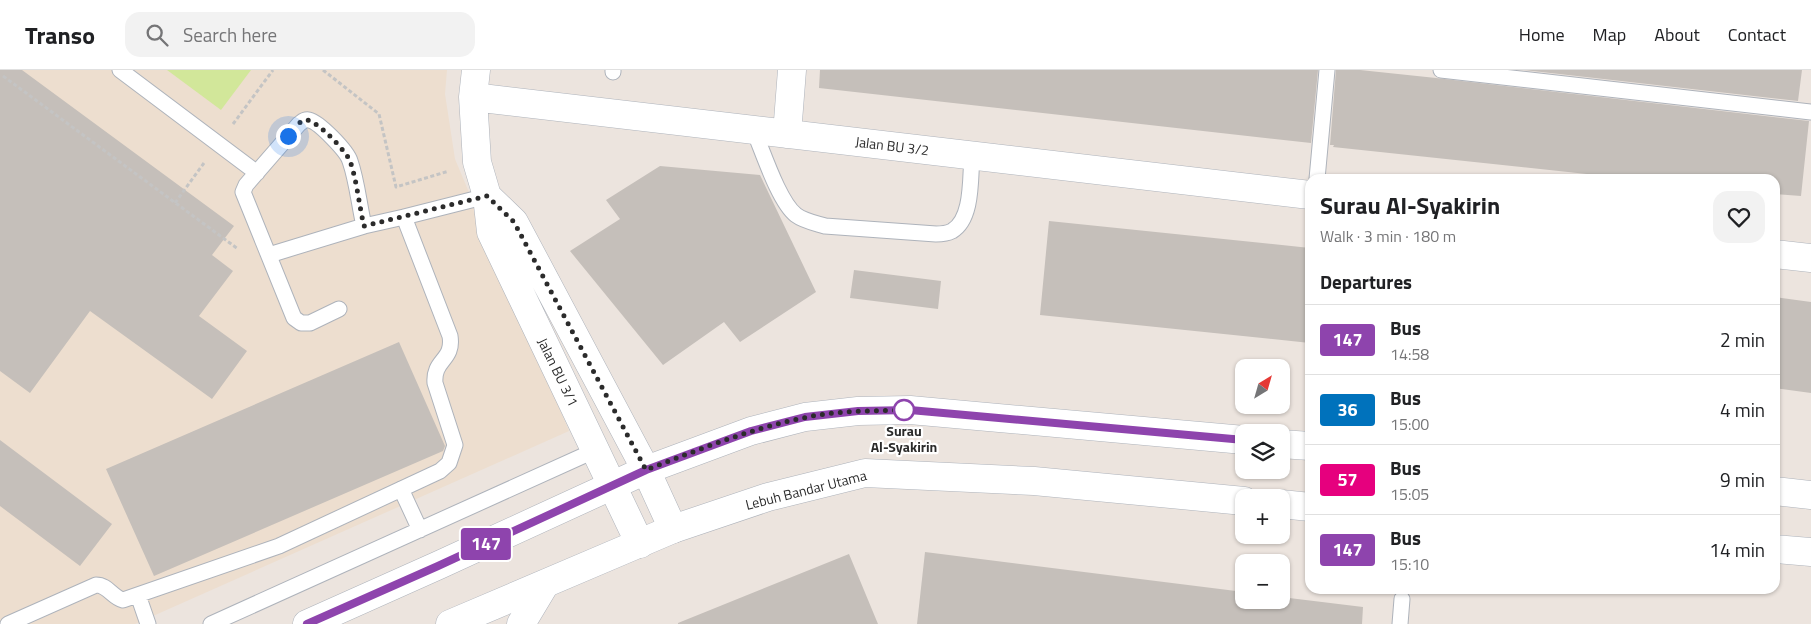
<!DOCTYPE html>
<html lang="en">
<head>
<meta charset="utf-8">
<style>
	body { margin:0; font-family:"Titillium Web",sans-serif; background:#f2f2f2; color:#202124; height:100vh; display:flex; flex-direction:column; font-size:19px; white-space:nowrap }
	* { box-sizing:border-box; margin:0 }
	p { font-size:16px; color:#757577 }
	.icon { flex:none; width:28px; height:28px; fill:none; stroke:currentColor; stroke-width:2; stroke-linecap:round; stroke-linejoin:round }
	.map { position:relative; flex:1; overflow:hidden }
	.sheet { position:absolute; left:1305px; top:104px; width:475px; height:420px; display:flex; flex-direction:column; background:#fff; border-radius:15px; box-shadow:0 1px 4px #0004 }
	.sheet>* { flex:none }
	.badge { padding:0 10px; border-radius:4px; font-size:18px; line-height:32px }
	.needle { width:32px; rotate:37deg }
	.fabs { position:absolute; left:1235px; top:289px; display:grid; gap:10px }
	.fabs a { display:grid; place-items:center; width:55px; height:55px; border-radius:10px; background:#fff; box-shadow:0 1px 4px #0004; font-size:25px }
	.you { position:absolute; width:25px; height:25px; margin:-12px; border:4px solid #fff; border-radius:50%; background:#1a73e8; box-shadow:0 0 0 8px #1a73e833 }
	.map>.badge { position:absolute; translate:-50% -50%; box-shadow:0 0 0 2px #fff }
	h2 { padding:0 15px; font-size:19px; line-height:45px }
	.round { display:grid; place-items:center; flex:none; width:52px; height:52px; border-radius:15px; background:#f2f2f2 }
	.headline { display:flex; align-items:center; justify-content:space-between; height:85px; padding:0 15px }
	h1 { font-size:24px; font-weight:700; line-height:38px }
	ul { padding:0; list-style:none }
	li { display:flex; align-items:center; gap:15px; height:70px; padding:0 15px; border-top:1px solid #e0e0e0 }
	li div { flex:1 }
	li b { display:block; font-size:19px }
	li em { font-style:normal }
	li .badge { min-width:55px; font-weight:700; text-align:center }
	header { display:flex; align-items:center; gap:30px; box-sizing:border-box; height:70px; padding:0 25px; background:#fff; border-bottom:1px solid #e0e0e0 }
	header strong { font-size:24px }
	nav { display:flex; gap:28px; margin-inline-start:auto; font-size:18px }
	.search { width:350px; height:45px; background:#f2f2f2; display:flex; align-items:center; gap:12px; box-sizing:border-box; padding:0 18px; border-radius:15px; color:#757577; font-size:19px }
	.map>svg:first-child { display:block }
	.education { fill:#eddecf }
	.pitch { fill:#d2e79a }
	.building { fill:#c5bfba }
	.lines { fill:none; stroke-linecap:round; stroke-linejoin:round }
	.lane-casing { stroke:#aeb3bb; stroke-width:17 }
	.street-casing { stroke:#aeb3bb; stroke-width:29 }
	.secondary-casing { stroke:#aeb3bb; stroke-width:29 }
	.path { stroke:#c4c4c4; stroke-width:3; stroke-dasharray:4 2.5; stroke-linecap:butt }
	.lane { stroke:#fff; stroke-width:15 }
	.street { stroke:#fff; stroke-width:28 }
	.secondary { stroke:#fff; stroke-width:28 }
	.line-casing { stroke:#fff; stroke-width:11 }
	.line { stroke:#8e44ad; stroke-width:8 }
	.walk { stroke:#2b2b2b; stroke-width:5; stroke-dasharray:0 9 }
	.stop-dot { fill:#fff; stroke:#8e44ad; stroke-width:2.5 }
	.labels { text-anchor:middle; stroke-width:4.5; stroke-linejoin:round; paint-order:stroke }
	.street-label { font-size:14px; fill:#2b2b2b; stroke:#fff }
	.stop-label { font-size:14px; font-weight:bold; fill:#2b2b2b; stroke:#fff }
</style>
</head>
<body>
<header>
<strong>Transo</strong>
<div class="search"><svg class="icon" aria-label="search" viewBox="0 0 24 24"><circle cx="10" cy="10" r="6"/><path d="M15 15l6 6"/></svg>Search here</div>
<nav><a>Home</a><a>Map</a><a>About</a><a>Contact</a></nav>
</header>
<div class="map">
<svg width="1811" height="554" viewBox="0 0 1811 554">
	<rect width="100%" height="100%" fill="#ece4de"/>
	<path class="education" d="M 0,0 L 447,0 L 445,24 L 455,89 L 569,361 L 135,554 L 0,554 Z"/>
	<path class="pitch" d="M 167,0 L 251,0 L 221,40 Z"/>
	<path class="building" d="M 0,0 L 22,0 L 234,156 L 212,185 L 233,201 L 199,246 L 247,281 L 212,329 L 90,241 L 30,323 L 0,301 Z
		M 820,0 L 1318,0 L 1311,73 L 819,18 Z
		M 1336,0 L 1360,0 L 1436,8 L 1809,51 L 1801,126 L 1775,124 L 1775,109 L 1633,109 L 1333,77 L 1334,75 L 1330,75 Z
		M 1524,0 L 1802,0 L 1798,31 Z
		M 660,96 L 760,105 L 816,222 L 740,272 L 724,252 L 663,295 L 570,181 L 620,149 L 606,130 Z
		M 1049,151 L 1310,178 L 1310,273 L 1040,245 Z
		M 854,200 L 941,211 L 938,239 L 850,228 Z
		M 1775,227 L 1811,232 L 1811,323 L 1775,318 Z
		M 399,272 L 445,376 L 443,381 L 154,506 L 106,399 Z
		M 0,370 L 112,454 L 80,496 L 0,436 Z
		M 925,482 L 1244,522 L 1244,530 L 1281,530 L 1281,527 L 1363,537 L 1362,554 L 917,554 Z
		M 849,484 L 878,554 L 678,554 L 678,553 Z"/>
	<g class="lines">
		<defs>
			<path id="lane" d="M 120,0 L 257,103
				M 1441,0 L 1811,42
				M 613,2 L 613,0
				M 754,61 C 763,82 779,132 796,145 C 804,151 815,153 825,156 L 936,164 C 941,164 948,163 952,161 C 973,149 970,108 972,86
				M 1317,109 L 1327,0
				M 404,147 L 487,126
				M 269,185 L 364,156
				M 401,419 L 420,460
				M 138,525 L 148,554
				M 8,554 L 96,515 C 108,515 112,527 123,530 L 279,476 L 440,401 L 449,393 L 455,375 L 435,313 C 433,289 454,291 450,266 L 404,147 L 364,156 C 359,134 357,111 350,91 C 347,81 319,52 309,50 C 304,49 302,52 299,54 L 246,115 L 243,122 L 294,248 L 301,253 L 310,253 L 339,239
				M 211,554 L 596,380
				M 1400,554 L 1402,529"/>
			<path id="street" d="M 476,0 L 473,27 L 477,92 L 487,126 L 491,162 L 640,474
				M 473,27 L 1310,125
				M 787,64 L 792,0
				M 487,126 L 514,152 L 646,400 L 673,459
				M 1775,184 L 1811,188
				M 521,554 L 545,514"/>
			<path id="secondary" d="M 1281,374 L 1310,376
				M 1775,421 L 1811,425
				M 1281,434 L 1310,437
				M 1775,479 L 1811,482
				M 307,554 L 439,495 L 646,400 L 751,361 L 805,347 L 858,341 L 910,340 L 1244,370
				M 450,554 L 673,459 L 768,427 L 865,403 L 1034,411 L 1244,431"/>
		</defs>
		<use href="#lane" class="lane-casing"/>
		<use href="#street" class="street-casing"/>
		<use href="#secondary" class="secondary-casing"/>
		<path class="path" d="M 323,0 L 379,44 L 396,117 L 449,101
			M 3,6 L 238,179
			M 233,54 L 273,0
			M 175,133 L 204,93"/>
		<use href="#lane" class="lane"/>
		<use href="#street" class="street"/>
		<use href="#secondary" class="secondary"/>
	</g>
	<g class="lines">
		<defs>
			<path id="line" d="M 307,554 L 438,496 L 646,400 L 751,361 L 805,347 L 858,341 L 910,340 L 1244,370"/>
		</defs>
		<use href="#line" class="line-casing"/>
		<use href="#line" class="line"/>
		<path class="walk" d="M 288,66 C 292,61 298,52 305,50 C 314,47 347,82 350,91 C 357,111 359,135 364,156 L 487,126 L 514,152 L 646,400 C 698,380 749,359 803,348 C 838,340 875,341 910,340 L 904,340"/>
	</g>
	<circle class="stop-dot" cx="904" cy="340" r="10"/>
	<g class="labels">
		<g class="street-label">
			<text transform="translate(892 76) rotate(7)" y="5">Jalan BU 3/2</text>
			<text transform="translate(558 302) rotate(64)" y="5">Jalan BU 3/1</text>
			<text transform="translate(806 420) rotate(-14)" y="5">Lebuh Bandar Utama</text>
		</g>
		<g class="stop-label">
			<text x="904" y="366">Surau<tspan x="904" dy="16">Al-Syakirin</tspan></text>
		</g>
	</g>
</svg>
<div class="fabs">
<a><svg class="needle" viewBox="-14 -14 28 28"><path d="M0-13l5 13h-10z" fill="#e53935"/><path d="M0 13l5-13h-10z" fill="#757577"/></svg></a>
<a><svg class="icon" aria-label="layers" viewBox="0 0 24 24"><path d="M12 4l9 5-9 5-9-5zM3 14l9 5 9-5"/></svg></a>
<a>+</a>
<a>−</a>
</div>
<div class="you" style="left:288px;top:66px"></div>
<b class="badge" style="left:486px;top:474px;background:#8e44ad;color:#fff">147</b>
<section class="sheet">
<div class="headline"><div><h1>Surau Al-Syakirin</h1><p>Walk · 3 min · 180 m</p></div><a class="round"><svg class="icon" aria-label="heart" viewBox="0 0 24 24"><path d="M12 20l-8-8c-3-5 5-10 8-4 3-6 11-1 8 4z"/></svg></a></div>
<h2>Departures</h2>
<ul>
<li><span class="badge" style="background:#8e44ad;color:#fff">147</span><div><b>Bus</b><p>14:58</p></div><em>2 min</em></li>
<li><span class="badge" style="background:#0072bc;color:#fff">36</span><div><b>Bus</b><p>15:00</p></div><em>4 min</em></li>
<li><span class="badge" style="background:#e6007e;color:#fff">57</span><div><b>Bus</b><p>15:05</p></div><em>9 min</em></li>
<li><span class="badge" style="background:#8e44ad;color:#fff">147</span><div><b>Bus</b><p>15:10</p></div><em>14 min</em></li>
</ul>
</section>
</div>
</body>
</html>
